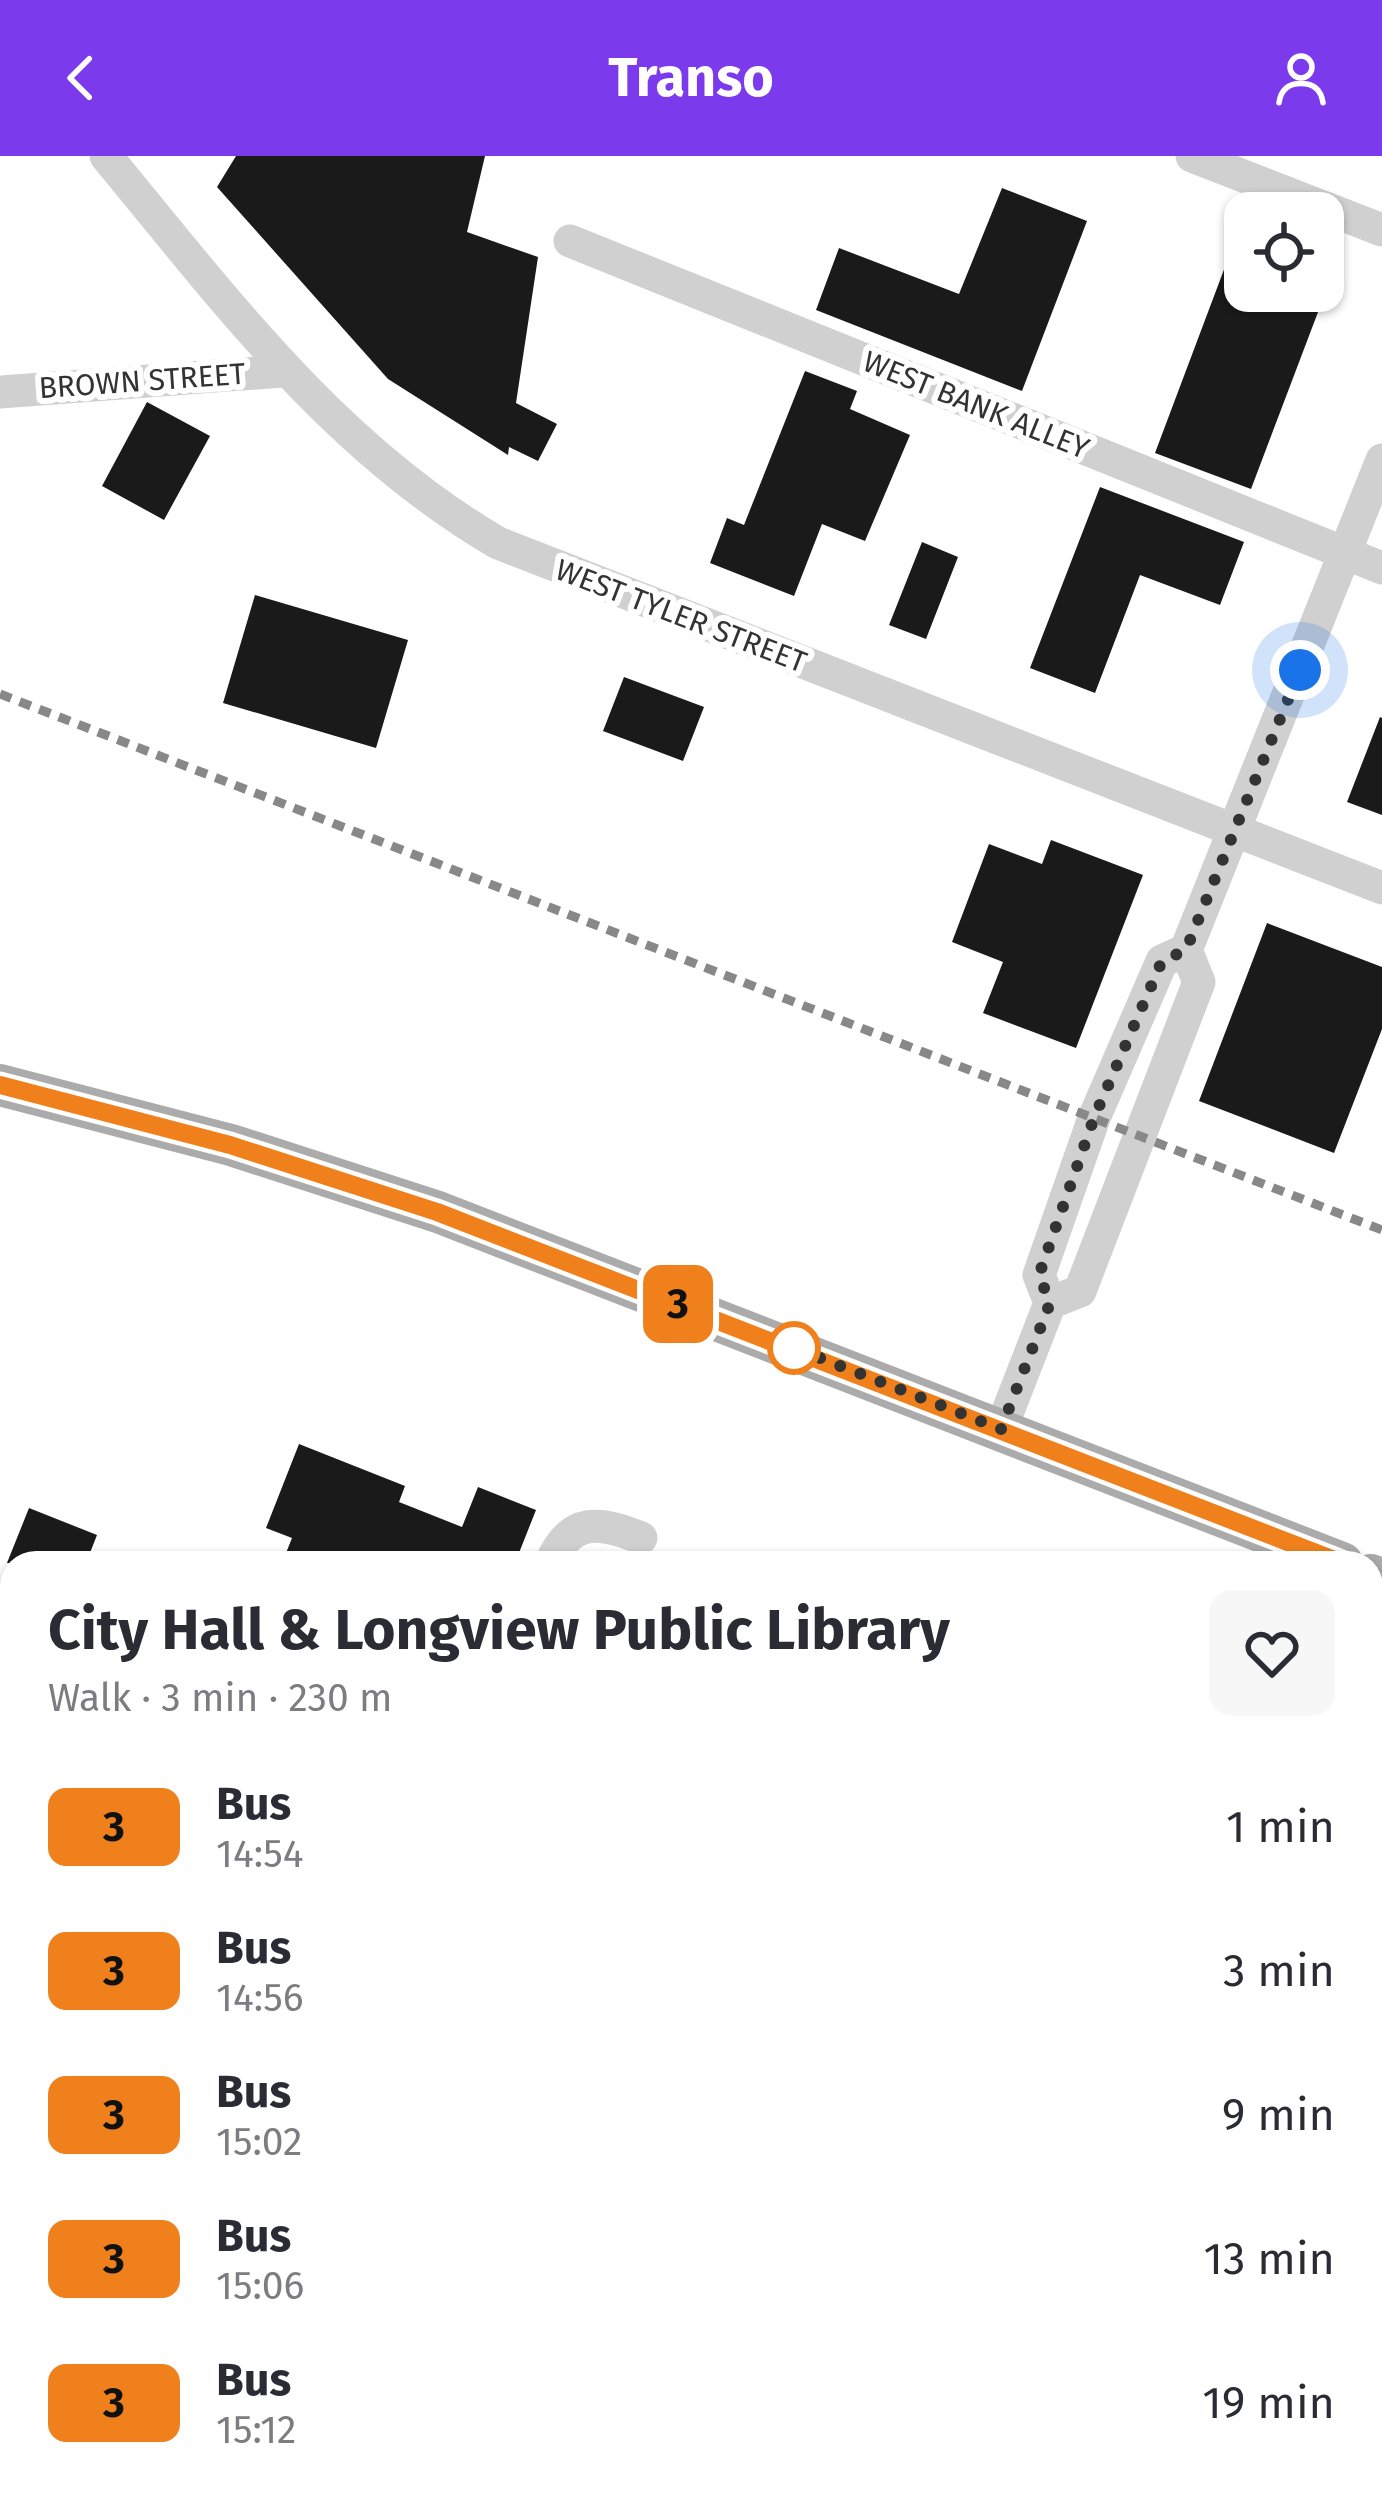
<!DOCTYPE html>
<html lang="en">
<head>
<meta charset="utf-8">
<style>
	body { margin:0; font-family:"Fira Sans",sans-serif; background:#f7f7f7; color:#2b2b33; height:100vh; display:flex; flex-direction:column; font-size:45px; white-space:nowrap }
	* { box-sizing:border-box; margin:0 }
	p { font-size:39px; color:#7c7c81 }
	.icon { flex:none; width:66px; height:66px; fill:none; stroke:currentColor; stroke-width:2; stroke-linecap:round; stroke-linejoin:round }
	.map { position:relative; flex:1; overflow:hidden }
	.side { position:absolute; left:0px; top:1395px; width:1383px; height:951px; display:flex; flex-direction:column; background:#fff; border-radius:36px 36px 0 0; box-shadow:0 3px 9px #0004 }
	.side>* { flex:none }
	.badge { padding:0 24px; border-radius:18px; font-size:42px; line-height:78px }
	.controls { position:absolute; left:1224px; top:36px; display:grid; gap:24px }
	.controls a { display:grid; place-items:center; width:120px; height:120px; border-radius:24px; background:#fff; box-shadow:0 3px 9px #0004; font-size:60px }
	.you { position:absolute; width:60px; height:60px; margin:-30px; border:9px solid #fff; border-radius:50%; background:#1a73e8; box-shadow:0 0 0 18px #1a73e833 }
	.map>.badge { position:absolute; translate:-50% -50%; box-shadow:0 0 0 6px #fff }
	.round { display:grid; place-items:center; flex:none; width:126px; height:126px; border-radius:24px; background:#f7f7f7 }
	.overview { display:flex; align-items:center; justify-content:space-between; height:204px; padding:0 48px }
	h1 { font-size:57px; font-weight:700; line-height:90px }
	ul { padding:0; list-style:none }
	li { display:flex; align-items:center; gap:36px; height:144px; padding:0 48px }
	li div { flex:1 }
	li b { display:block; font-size:45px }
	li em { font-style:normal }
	li .badge { min-width:132px; font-weight:700; text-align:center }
	header { display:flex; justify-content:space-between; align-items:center; height:156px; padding:0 48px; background:#7c3aed; color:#fff; font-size:54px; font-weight:700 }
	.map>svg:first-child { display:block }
	.building { fill:#1a1a1a }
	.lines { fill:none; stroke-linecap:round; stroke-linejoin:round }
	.minor { stroke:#d0d0d0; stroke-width:33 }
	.major { stroke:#ababab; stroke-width:42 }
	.rail { stroke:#888; stroke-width:9; stroke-dasharray:12 9; stroke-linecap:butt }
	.line-casing { stroke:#fff; stroke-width:27 }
	.line { stroke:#f0801c; stroke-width:18 }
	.walk { stroke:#333; stroke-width:12; stroke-dasharray:0 21.6 }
	.stop-dot { fill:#fff; stroke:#f0801c; stroke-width:6 }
	.labels { text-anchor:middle; stroke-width:12; stroke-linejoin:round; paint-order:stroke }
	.street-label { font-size:30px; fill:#333; stroke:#fff }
</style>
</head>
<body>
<header><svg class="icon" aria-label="back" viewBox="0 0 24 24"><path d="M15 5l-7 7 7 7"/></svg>Transo<svg class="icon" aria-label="person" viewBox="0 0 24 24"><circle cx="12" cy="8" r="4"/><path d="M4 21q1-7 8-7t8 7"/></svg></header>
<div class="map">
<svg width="1382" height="2344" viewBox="0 0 1382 2344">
	<rect width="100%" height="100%" fill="#fff"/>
	<path class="building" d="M 236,0 L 485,0 L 467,76 L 538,101 L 516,247 L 557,268 L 538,305 L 509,291 L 508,299 L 388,223 L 217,31 Z
		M 1002,32 L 1087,65 L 1022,235 L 816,154 L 839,92 L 959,138 Z
		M 1243,63 L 1245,135 L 1326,135 L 1251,333 L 1155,297 Z
		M 805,215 L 857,235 L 850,253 L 910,279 L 865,385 L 822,368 L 794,440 L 710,407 L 727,362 L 744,369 Z
		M 147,246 L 210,280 L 164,364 L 102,330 Z
		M 1100,331 L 1244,386 L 1220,449 L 1140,419 L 1095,537 L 1030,512 Z
		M 922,386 L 958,401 L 926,483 L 889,469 Z
		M 255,439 L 408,484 L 376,592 L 223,547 Z
		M 624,521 L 704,551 L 683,605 L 603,575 Z
		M 1380,561 L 1382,562 L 1382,659 L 1347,646 Z
		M 1051,684 L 1143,719 L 1076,892 L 983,857 L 1003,806 L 952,786 L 989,688 L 1042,708 Z
		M 1267,767 L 1382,811 L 1382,873 L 1334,997 L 1199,945 Z
		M 299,1288 L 405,1330 L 399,1346 L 462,1371 L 478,1331 L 536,1354 L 515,1407 L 282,1407 L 292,1382 L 266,1372 Z
		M 29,1352 L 97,1379 L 86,1407 L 7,1407 Z"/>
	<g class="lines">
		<path class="minor" d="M 106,0 C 224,143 335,292 498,387 L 1382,732
			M 1192,0 L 1382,74
			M 570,85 L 1382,412
			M 0,236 L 283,215
			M 1050,1147 L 1080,1135 L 1199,826 L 1186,794
			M 1001,1273 L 1050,1147 L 1039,1119 L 1094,962 L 1162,805 L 1186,794 L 1382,304
			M 551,1407 C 570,1361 600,1365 641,1382
			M 1371,1747 L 1382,1751
			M 0,1766 L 12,1766
			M 1371,2061 L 1382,2065
			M 39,2344 L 44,2334
			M 700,2344 L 700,2334"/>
		<path class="major" d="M 0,929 L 231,989 L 438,1056 L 1342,1407
			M 1371,1419 L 1382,1423
			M 1371,2288 L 1382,2257
			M 1351,2344 L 1354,2334"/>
		<path class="rail" d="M 0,538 L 1382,1074"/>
	</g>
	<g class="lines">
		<defs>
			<path id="line" d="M 0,929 L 230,989 L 437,1056 L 1342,1407"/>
		</defs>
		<use href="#line" class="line-casing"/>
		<use href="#line" class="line"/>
		<path class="walk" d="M 794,1192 L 787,1189 L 1001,1273 L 1050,1147 L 1039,1119 L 1094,962 L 1162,805 L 1186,794 L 1300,514"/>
	</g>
	<circle class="stop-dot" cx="794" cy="1192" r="24"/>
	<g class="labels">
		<g class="street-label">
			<text transform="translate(142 225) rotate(-4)" y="10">BROWN STREET</text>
			<text transform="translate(976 249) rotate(22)" y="10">WEST BANK ALLEY</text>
			<text transform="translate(681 460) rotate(21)" y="10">WEST TYLER STREET</text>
		</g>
	</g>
</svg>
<div class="controls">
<a><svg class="icon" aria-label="locate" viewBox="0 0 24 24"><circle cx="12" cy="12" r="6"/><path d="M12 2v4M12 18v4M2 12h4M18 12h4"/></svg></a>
</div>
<div class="you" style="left:1300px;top:514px"></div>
<b class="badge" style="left:678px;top:1148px;background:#f0801c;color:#111">3</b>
<section class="side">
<div class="overview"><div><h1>City Hall &amp; Longview Public Library</h1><p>Walk · 3 min · 230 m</p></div><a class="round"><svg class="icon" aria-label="heart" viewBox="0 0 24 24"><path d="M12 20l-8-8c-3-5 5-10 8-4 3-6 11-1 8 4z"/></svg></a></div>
<ul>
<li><span class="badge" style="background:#f0801c;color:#111">3</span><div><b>Bus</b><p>14:54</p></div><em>1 min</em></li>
<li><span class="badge" style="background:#f0801c;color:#111">3</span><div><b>Bus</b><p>14:56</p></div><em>3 min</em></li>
<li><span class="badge" style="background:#f0801c;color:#111">3</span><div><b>Bus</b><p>15:02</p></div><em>9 min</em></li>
<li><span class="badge" style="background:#f0801c;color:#111">3</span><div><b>Bus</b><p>15:06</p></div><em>13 min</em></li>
<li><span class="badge" style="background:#f0801c;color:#111">3</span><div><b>Bus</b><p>15:12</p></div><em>19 min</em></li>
</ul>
</section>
</div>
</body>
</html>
